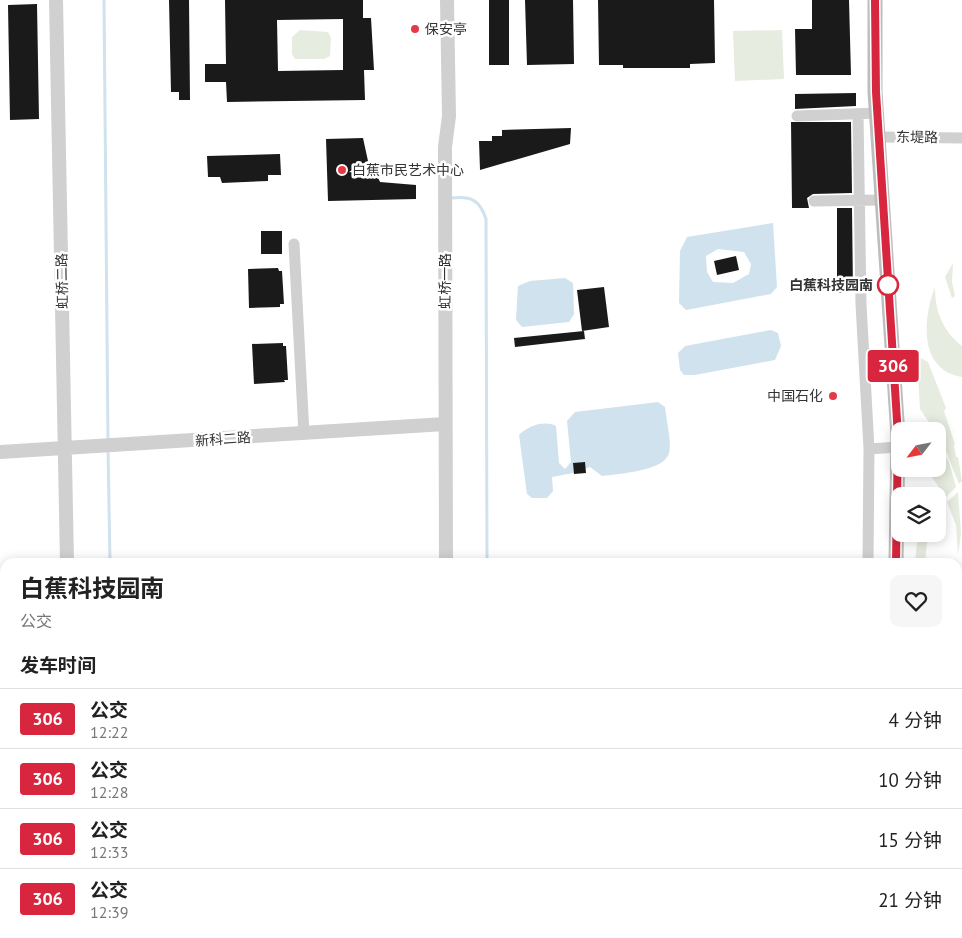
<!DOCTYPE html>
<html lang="zh">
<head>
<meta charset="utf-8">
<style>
	body { margin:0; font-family:"PT Sans","Noto Sans SC",sans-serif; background:#f6f6f6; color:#222; height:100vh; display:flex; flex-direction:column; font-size:19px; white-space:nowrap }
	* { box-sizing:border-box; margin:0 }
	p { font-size:16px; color:#767676 }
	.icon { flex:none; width:28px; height:28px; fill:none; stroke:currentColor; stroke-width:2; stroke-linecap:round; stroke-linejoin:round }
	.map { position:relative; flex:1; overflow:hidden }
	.sheet { position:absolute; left:0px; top:558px; width:962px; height:381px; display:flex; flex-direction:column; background:#fff; border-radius:15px 15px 0 0; box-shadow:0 2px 12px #0003 }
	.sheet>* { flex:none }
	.badge { padding:0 10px; border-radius:4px; font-size:18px; line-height:32px }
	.needle { width:32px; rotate:238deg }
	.controls { position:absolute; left:891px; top:422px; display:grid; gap:10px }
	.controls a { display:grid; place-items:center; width:55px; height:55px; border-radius:10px; background:#fff; box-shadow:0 2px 12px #0003; font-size:25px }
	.map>.badge { position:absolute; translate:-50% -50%; box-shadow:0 0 0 2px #fff }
	h2 { padding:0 20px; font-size:19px; line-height:45px }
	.round { display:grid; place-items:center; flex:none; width:52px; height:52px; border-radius:10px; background:#f6f6f6 }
	.summary { display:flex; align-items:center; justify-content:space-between; height:85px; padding:0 20px }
	h1 { font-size:24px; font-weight:700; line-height:38px }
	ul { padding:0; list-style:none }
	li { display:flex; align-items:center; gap:15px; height:60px; padding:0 20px; border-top:1px solid #e0e0e0 }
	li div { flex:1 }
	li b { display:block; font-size:19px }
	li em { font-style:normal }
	li .badge { min-width:55px; font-weight:700; text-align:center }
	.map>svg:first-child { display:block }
	.green { fill:#e6ecdf }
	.water { fill:#cfe2ee; fill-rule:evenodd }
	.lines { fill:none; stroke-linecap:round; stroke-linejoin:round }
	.stream { stroke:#cfe2ee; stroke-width:3 }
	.building { fill:#1a1a1a; fill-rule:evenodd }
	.minor { stroke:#d0d0d0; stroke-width:11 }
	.tertiary { stroke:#d0d0d0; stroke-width:14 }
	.secondary { stroke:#bdbdbd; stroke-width:15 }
	.line-casing { stroke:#fff; stroke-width:11 }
	.line { stroke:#d7263d; stroke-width:8 }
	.poi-dot { fill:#e63946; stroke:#fff; stroke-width:2 }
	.stop-dot { fill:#fff; stroke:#d7263d; stroke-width:2.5 }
	.labels { text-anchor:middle; stroke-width:5; stroke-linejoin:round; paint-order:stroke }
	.poi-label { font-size:14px; fill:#333; stroke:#fff; text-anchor:start }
	.street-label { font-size:14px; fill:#333; stroke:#fff }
	.stop-label { font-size:14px; font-weight:bold; fill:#333; stroke:#fff; text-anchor:end }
</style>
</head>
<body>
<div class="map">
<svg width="962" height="938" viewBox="0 0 962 938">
	<rect width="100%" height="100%" fill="#fff"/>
	<path class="green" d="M 300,30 L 328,32 L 331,38 L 330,56 L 324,59 L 295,59 L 292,54 L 292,37 Z
		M 782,30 L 784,79 L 735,81 L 733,31 Z
		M 953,263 L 952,282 L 955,296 L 952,298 L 955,307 L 945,277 Z
		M 935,287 C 935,311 942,330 962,346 L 962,377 C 918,370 923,318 935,287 Z
		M 917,356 L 928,362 L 946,408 L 944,411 L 955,444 L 954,445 L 956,457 L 958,457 L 962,481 L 959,484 L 938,431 L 935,431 L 920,409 Z
		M 938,443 L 949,462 L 956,487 L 946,497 L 926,469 L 938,469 Z
		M 958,492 L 961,534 L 958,555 L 956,525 L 947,502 Z
		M 918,534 L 928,534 L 925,562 L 915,562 Z
		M 962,665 L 962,784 L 958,782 L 958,674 Z
		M 958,786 L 962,788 C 962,810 962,913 958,924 L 958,856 L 960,844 L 958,838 Z"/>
	<path class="water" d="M 773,223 L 777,287 L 771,294 L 686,310 L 679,303 L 680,251 L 687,237 ZM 718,249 L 744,252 L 751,264 L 749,274 L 733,283 L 713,282 L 707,272 L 706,256 Z
		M 565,278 L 573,283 L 574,314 L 569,322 L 522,327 L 516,320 L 518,286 L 530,281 Z
		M 771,330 L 778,333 L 781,346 L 775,360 L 695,375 L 684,375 L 680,370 L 678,353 L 685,346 Z
		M 658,402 L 665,407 C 666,418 672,443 669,453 C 665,471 617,474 602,476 L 590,467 L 573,473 L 552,477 L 553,491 L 547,498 L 532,498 L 527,494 L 519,435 C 528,426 544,420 556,426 L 559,463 L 565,469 L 571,462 L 567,421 L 575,412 Z"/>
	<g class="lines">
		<path class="stream" d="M 104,0 L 108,442
			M 452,198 C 471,196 480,200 486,219 L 487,562
			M 108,448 L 110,562
			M 112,934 L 112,938"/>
	</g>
	<path class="building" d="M 169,0 L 189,0 L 190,100 L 179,100 L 179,92 L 171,92 Z
		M 225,0 L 363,0 L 363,18 L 371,18 L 374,70 L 364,70 L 365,100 L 227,102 L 226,82 L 205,82 L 205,64 L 226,64 ZM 343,19 L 343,70 L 278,71 L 277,20 Z
		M 489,0 L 509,0 L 509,65 L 489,65 Z
		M 525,0 L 573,0 L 574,64 L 527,65 Z
		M 598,0 L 714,0 L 715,63 L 690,64 L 690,68 L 623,68 L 623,65 L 599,65 Z
		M 812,0 L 849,0 L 851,75 L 796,75 L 795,29 L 812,29 Z
		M 37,4 L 39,119 L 10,120 L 8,5 Z
		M 856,93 L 856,106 L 795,109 L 795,94 Z
		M 791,122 L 851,122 L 852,193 L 813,194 L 807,198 L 809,208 L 792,208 Z
		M 571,128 L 570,144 L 480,170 L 479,141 L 492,141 L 492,136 L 502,136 L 502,130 Z
		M 363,138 L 368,161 L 349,172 L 377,175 L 380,182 L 416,185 L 416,199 L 328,201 L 326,139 Z
		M 280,154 L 281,175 L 268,175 L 268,181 L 222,183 L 220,177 L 208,177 L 207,156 Z
		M 837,208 L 852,208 L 853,293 L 837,293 Z
		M 261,231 L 282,231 L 282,254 L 261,254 Z
		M 736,256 L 739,270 L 717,275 L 714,261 Z
		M 278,268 L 279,271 L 282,271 L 284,304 L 280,304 L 280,307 L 249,308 L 248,269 Z
		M 604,287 L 609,327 L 582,331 L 577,290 Z
		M 584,331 L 585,339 L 515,347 L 514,338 Z
		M 283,343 L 283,346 L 286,346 L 288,380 L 284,380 L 285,382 L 254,384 L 252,344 Z
		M 585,462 L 586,473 L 574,474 L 573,463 Z"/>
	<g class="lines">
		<path class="minor" d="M 858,114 L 861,304 L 869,449 L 868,562
			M 797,116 L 877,113
			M 878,137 L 962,138
			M 814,201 L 883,200
			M 294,244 L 304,434
			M 869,449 L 898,447
			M 863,938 L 863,934"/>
		<path class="tertiary" d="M 56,0 L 67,562
			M 0,452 L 445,424
			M 446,562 L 445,147 L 449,116 L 447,0
			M 75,934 L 75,938
			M 448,934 L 448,938"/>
		<path class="secondary" d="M 875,0 L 875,92 L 898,436 L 896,562
			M 889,938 L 889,934"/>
	</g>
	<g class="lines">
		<defs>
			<path id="line" d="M 875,0 L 876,92 L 898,436 L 896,562"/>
		</defs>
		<use href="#line" class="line-casing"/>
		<use href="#line" class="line"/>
	</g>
	<g class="poi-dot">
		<circle cx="415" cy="29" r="5"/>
		<circle cx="342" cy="170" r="5"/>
		<circle cx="833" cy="396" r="5"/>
	</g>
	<circle class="stop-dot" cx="888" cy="285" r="10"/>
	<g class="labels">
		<g class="poi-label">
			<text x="425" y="34">保安亭</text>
			<text x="352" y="175">白蕉市民艺术中心</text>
			<text x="823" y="401" text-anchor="end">中国石化</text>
		</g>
		<g class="street-label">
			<text transform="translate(917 137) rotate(1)" y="5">东堤路</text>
			<text transform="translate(62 281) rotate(-91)" y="5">虹桥二路</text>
			<text transform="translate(445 281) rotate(-90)" y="5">虹桥一路</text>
			<text transform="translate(223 439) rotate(-4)" y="5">新科二路</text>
		</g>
		<g class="stop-label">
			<text x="873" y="290">白蕉科技园南</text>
		</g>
	</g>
</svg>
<div class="controls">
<a><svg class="needle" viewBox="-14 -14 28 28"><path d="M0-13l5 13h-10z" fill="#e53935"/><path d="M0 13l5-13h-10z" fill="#767676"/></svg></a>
<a><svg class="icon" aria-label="layers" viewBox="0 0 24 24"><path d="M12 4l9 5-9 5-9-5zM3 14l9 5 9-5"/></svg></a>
</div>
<b class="badge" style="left:893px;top:366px;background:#d7263d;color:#fff">306</b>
<section class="sheet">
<div class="summary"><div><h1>白蕉科技园南</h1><p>公交</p></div><a class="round"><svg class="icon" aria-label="heart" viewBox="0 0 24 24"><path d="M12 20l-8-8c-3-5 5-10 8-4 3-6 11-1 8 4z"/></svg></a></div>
<h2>发车时间</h2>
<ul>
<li><span class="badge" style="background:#d7263d;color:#fff">306</span><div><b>公交</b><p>12:22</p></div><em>4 分钟</em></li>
<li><span class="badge" style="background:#d7263d;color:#fff">306</span><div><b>公交</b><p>12:28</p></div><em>10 分钟</em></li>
<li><span class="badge" style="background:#d7263d;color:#fff">306</span><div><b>公交</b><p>12:33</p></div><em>15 分钟</em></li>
<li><span class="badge" style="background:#d7263d;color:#fff">306</span><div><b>公交</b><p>12:39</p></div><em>21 分钟</em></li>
</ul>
</section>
</div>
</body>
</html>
